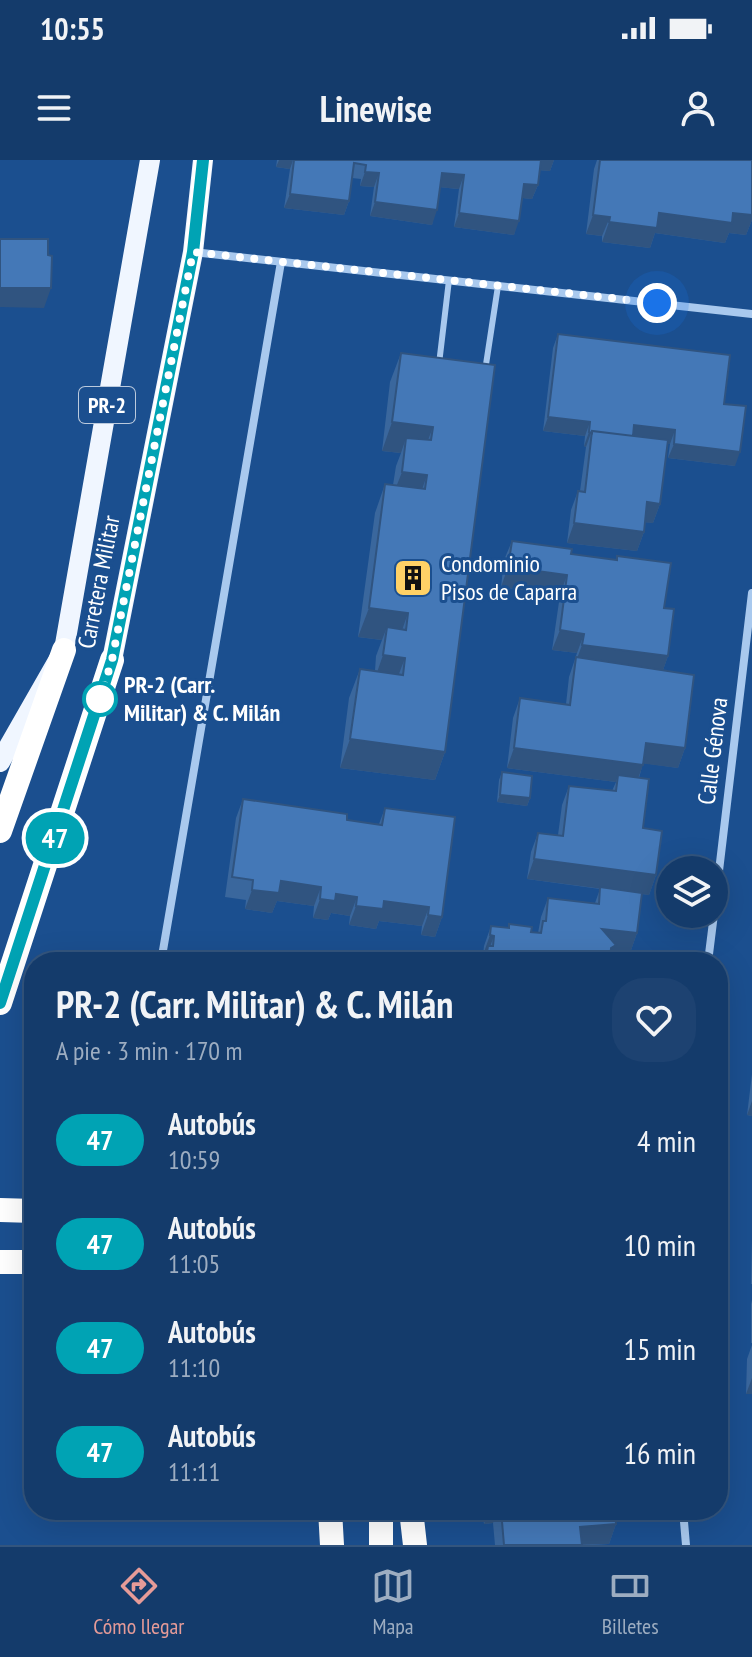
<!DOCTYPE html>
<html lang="es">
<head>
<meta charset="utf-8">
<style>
	body { margin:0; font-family:"PT Sans Narrow",sans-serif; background:#1d4271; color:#f1f3f6; height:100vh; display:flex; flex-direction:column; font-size:30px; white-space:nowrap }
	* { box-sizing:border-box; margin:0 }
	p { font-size:26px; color:#9dadc1 }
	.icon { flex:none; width:44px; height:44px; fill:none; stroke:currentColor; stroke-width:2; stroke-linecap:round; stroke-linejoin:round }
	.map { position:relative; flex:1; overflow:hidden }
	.drawer { position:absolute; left:24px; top:792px; width:704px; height:568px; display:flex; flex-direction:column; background:#143b6b; border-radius:32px; box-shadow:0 8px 32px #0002,0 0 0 2px #33557e }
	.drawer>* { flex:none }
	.badge { padding:0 16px; border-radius:26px; font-size:28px; line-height:52px }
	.tools { position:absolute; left:656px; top:696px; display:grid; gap:16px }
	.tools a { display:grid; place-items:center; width:72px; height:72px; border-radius:50%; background:#143b6b; box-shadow:0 8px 32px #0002,0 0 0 2px #33557e; font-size:40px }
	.you { position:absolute; width:40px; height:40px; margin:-20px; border:6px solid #fff; border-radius:50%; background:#1a73e8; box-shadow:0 0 0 12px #1a73e833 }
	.map>.badge { position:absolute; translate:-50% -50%; box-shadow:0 0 0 4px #fff }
	.round { display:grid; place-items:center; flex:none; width:84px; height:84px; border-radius:32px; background:#1d4271 }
	.overview { display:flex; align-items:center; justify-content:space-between; height:136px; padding:0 32px }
	h1 { font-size:38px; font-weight:700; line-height:60px }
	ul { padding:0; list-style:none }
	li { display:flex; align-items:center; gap:24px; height:104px; padding:0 32px }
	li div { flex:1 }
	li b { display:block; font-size:30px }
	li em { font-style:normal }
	li .badge { min-width:88px; font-weight:700; text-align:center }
	.status { display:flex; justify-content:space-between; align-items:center; height:56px; padding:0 40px; background:#143b6b; direction:ltr }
	.status svg { height:22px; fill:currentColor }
	header { display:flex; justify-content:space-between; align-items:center; height:104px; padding:0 32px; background:#143b6b; font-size:36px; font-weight:700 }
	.dock { display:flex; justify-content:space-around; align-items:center; height:112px; border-top:2px solid #33557e; background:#143b6b; font-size:22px; color:#9dadc1 }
	.dock a { display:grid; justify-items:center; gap:4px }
	.dock .current { color:#e69b98 }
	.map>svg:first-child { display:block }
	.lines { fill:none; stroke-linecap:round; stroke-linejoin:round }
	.service { stroke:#a9c9ee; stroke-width:6 }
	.minor { stroke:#a9c9ee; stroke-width:8 }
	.primary { stroke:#f0f6ff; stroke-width:20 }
	.motorway { stroke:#fff; stroke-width:24 }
	.wall { fill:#3a679d }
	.shaded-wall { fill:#305480 }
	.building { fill:#4478b7; stroke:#305480; stroke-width:2 }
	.line-casing { stroke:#fff; stroke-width:18 }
	.line { stroke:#00a3b4; stroke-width:12 }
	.walk { stroke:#fff; stroke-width:8; stroke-dasharray:0 14.4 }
	.stop-dot { fill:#fff; stroke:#00a3b4; stroke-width:4 }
	.labels { text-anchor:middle; stroke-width:6; stroke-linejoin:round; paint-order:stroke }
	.shield { fill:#1b4f8f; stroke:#bbcadd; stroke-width:2 }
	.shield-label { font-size:22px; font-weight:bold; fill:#fff }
	.poi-label { font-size:24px; fill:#fff; stroke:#1b4f8f; text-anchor:start }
	.street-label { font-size:24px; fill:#fff; stroke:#1b4f8f }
	.stop-label { font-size:24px; font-weight:bold; fill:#fff; stroke:#1b4f8f; text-anchor:start }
</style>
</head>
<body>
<div class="status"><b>10:55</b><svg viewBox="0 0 49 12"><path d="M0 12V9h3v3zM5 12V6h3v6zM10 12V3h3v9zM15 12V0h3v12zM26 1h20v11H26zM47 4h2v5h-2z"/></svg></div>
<header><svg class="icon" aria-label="menu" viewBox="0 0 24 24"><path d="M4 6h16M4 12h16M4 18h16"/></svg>Linewise<svg class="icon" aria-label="person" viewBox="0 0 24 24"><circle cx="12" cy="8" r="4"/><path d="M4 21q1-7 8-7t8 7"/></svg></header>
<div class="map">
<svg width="752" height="1385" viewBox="0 0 752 1385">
	<rect width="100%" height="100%" fill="#1b4f8f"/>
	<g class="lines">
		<path class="service" d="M 439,204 L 449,120
			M 485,211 L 498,126"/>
		<path class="minor" d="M 193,92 L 752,154
			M 714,753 L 752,433
			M 161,802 L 281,102
			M 708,802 L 714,754
			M 683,1350 L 686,1385"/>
		<path class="primary" d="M 112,500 L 193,92 L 203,0
			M 0,602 L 64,490 L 150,0"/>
		<path class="motorway" d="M 0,671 L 64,490
			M 0,843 L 112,500
			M 0,1050 L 34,1051
			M 0,1102 L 34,1102
			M 330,1350 L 332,1385
			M 381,1350 L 381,1385
			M 411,1350 L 415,1385"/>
	</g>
	<path class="wall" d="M 277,0 L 554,0 L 550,11 L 539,10 L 538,25 L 532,39 L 523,38 L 514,75 L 454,67 L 459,29 L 448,28 L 440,27 L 432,65 L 370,56 L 374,27 L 360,26 L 361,19 L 352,18 L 349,41 L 344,55 L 284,48 L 290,9 L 276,7 Z
		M 597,0 L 752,0 L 752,60 L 746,75 L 729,73 L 725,83 L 655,73 L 650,88 L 602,82 L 602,76 L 586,74 L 594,9 Z
		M 558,174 L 724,244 L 735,306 L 668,298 L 670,284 L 667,284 L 660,344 L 653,363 L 645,362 L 644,372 L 637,391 L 567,383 L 571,350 L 578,331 L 580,331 L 586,287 L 584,286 L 585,276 L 543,271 L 553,188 Z
		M 401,193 L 495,205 L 445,592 L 435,620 L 340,608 L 349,538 L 360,509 L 375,511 L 376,496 L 382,480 L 358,477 L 375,353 L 385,324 L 393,325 L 396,306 L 401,293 L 382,291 L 390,222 Z
		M 512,381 L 571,394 L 616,400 L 617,396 L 664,448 L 668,496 L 663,510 L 685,588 L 678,608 L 643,603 L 639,618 L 643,668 L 656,715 L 649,735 L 642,734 L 637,773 L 630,793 L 614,791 L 610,802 L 482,802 L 485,795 L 483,795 L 484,786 L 491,766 L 508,768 L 509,764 L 531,772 L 538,773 L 541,757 L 548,738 L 595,743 L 600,729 L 527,719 L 531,692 L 538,673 L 558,675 L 562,645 L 569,626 L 612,631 L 616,622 L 507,608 L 513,558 L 520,538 L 566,544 L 569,517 L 577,493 L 552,490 L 560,435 L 501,427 L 504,400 Z
		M 502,612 L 530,638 L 527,646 L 497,642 L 499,620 Z
		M 243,639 L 347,660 L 379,664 L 385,648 L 442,757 L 435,777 L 421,775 L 422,766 L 379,761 L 376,769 L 349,765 L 350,756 L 331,753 L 328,760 L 313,758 L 314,746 L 277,741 L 272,753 L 245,749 L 246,740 L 225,737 L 236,658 Z
		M 752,914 L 752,956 L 747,955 Z
		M 752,1080 L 752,1124 L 751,1124 Z
		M 752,1140 L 752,1183 L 751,1183 L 751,1144 Z
		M 752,1185 L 752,1234 L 746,1234 L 747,1199 Z
		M 482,1350 L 615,1350 L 616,1364 L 609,1384 L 593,1385 L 495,1385 L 493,1363 L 484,1364 Z"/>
	<path class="shaded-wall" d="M 279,0 L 293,0 L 290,9 L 276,7 Z
		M 540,0 L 554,0 L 550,11 L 536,10 Z
		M 365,12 L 379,13 L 374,27 L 360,26 Z
		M 442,13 L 464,15 L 459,29 L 437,27 Z
		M 524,24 L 538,25 L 532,39 L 519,38 Z
		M 290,34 L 349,41 L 344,55 L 284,48 Z
		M 375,42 L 437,50 L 432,65 L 370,56 Z
		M 459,53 L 519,61 L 514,75 L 454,67 Z
		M 659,53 L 733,53 L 752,55 L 752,60 L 746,75 L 729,73 L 725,83 L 655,73 L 650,88 L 602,82 L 609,62 Z
		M 593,55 L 610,57 L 602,76 L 586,74 Z
		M 0,128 L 51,128 L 44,148 L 0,147 Z
		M 548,257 L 590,262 L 585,276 L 543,271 Z
		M 392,262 L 433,267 L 422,296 L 406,278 L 401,293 L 382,291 Z
		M 634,265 L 675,270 L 670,284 L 632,280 Z
		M 589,272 L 591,273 L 586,287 L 584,286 Z
		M 674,284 L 740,292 L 735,306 L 668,298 Z
		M 402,312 L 427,315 L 417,344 L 391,340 Z
		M 647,342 L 660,344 L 653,363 L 640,362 Z
		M 574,363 L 644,372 L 637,391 L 567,383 Z
		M 508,407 L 567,415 L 560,435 L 501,427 Z
		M 369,448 L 408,453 L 398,482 L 387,467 L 382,480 L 358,477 Z
		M 560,470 L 584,474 L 577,493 L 552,490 Z
		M 582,485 L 668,496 L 661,516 L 575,504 Z
		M 383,495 L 405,498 L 394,527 L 373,524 Z
		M 350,579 L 445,592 L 435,620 L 340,608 Z
		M 646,583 L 685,588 L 678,608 L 639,603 Z
		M 514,588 L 643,605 L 636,624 L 618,615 L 616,622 L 507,608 Z
		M 500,635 L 530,638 L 527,646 L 497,642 Z
		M 534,699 L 656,715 L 649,735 L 527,719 Z
		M 281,721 L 321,727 L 314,746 L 277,741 L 272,753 L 245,749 L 252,730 Z
		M 336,734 L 357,737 L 350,756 L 331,753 L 328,760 L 313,758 L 320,739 Z
		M 384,741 L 429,747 L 422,766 L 379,761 L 376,769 L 349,765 L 356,746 Z
		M 428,755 L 442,757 L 435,777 L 421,775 Z
		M 602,769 L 637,773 L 630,793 L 614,791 L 609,802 Z
		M 490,775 L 494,776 L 488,792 L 491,792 L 488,802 L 483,802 L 488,786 L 485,795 L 483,795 Z
		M 752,941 L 752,956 L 747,955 Z
		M 752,1218 L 752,1234 L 746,1234 Z
		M 489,1350 L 498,1350 L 493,1363 L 484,1364 Z
		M 616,1364 L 609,1384 L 573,1385 L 580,1367 Z"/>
	<path class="building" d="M 294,0 L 541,0 L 538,25 L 524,24 L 519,61 L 459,53 L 464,15 L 442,13 L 437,50 L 375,42 L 379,13 L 365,12 L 366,5 L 354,3 L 349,41 L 290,34 Z
		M 600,0 L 752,0 L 752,55 L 733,53 L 732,63 L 659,53 L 657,68 L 609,62 L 610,57 L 593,55 Z
		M 0,79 L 48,79 L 48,95 L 52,96 L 51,128 L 0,128 Z
		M 558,174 L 730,195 L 724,244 L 746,246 L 740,292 L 674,284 L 675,270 L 634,265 L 633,276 L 592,271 L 592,273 L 589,272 L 590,262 L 548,257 Z
		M 401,193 L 495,205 L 445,592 L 350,579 L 360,509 L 403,515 L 405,498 L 383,495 L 387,467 L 406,470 L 408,453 L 369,448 L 385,324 L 425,329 L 427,315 L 402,312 L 406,278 L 431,280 L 433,267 L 392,262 Z
		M 592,271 L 668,280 L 660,344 L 647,342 L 644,372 L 574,363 L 578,331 L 585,332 Z
		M 512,381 L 572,389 L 571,394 L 617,400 L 617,396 L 671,403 L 664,448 L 674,449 L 668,496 L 582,485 L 584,474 L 560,470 L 567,415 L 508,407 Z
		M 576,497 L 694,515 L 685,588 L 646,583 L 643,605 L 514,588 L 520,538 L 570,545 Z
		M 502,612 L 532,616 L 530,638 L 500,635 Z
		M 618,615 L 649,619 L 643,668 L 662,671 L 656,715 L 534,699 L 538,673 L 563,676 L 569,626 L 616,631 Z
		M 243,639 L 347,654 L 347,660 L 382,665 L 385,648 L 455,657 L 442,757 L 428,755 L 429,747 L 384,741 L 383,749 L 356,746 L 357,737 L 336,734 L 335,741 L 320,739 L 321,727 L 281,721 L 279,733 L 252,730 L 253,720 L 232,717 Z
		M 600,727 L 642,733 L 637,773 L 602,769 L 616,785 L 611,788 L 610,802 L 490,802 L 491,792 L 487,792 L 488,786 L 493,786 L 494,776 L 490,775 L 491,766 L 509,768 L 509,764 L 532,767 L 531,772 L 541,773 L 543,761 L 546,761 L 548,738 L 599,744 Z
		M 501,1350 L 615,1350 L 616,1364 L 580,1367 L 582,1385 L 504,1385 Z"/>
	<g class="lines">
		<defs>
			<path id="line" d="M 0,843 L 112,500 L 193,92 L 203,0"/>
		</defs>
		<use href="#line" class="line-casing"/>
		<use href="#line" class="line"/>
		<path class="walk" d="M 100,539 L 112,500 L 193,92 L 657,143"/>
	</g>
	<defs>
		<symbol id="building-square" viewBox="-11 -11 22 22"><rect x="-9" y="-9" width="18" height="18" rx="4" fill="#ffd166" stroke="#1b4f8f"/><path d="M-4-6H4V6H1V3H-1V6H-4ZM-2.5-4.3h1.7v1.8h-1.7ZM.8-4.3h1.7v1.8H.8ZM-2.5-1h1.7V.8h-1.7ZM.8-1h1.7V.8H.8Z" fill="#111"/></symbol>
	</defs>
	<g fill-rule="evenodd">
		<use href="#building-square" x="391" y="396" width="44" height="44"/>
	</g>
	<circle class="stop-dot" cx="100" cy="539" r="16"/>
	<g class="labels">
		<rect class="shield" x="79" y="227" width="56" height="36" rx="6"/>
		<g class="shield-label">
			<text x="107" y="253">PR-2</text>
		</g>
		<g class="poi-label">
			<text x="441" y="412">Condominio<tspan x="441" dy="28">Pisos de Caparra</tspan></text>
		</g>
		<g class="street-label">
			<text transform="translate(99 422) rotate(-79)" y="8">Carretera Militar</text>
			<text transform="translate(713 591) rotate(-83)" y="8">Calle Génova</text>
		</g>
		<g class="stop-label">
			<text x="124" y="533">PR-2 (Carr.<tspan x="124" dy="28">Militar) &amp; C. Milán</tspan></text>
		</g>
	</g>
</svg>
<div class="tools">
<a><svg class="icon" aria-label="layers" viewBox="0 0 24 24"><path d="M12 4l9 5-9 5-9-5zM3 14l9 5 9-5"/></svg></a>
</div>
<div class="you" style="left:657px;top:143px"></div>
<b class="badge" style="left:55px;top:678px;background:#00a3b4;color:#fff">47</b>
<section class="drawer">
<div class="overview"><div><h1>PR-2 (Carr. Militar) &amp; C. Milán</h1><p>A pie · 3 min · 170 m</p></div><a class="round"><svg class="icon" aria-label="heart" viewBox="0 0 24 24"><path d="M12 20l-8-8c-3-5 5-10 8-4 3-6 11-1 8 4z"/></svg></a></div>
<ul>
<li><span class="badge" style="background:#00a3b4;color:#fff">47</span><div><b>Autobús</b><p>10:59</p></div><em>4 min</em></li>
<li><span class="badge" style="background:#00a3b4;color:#fff">47</span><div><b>Autobús</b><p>11:05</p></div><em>10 min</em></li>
<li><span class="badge" style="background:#00a3b4;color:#fff">47</span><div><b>Autobús</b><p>11:10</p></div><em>15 min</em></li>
<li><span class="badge" style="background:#00a3b4;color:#fff">47</span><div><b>Autobús</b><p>11:11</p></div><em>16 min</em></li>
</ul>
</section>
</div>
<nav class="dock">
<a class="current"><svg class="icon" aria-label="directions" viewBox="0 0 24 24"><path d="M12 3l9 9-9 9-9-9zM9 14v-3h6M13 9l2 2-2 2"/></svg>Cómo llegar</a>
<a><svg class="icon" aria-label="map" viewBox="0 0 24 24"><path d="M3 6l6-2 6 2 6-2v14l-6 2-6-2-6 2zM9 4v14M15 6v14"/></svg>Mapa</a>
<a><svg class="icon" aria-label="tickets" viewBox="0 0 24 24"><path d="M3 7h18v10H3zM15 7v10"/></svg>Billetes</a>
</nav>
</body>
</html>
